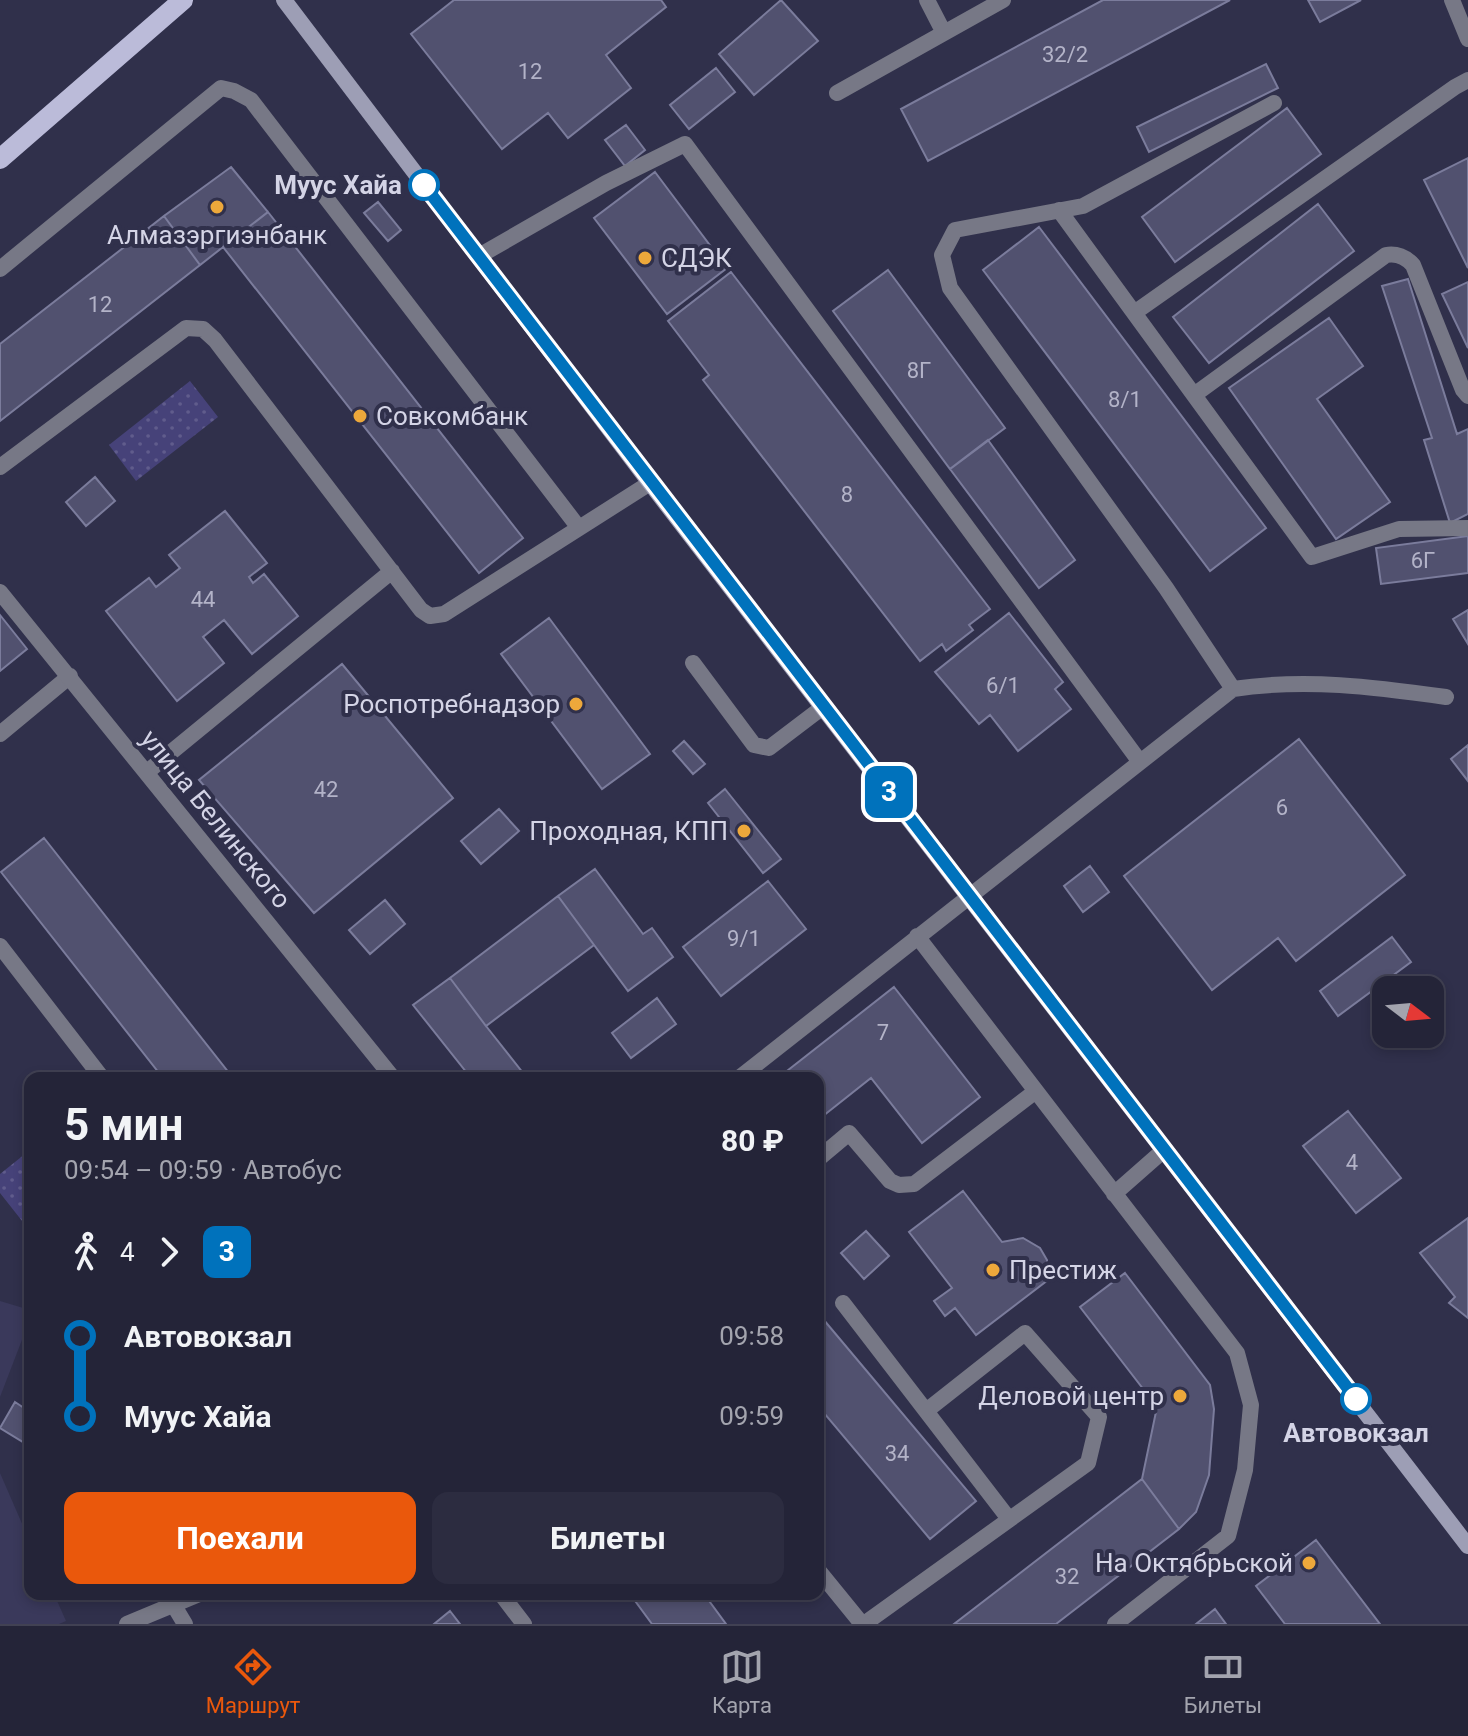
<!DOCTYPE html>
<html lang="ru">
<head>
<meta charset="utf-8">
<style>
	body { margin:0; font-family:Roboto,sans-serif; background:#2c2c40; color:#f1f3f6; height:100vh; display:flex; flex-direction:column; font-size:30px; white-space:nowrap }
	* { box-sizing:border-box; margin:0 }
	p { font-size:26px; color:#a3a4ae }
	.icon { flex:none; width:44px; height:44px; fill:none; stroke:currentColor; stroke-width:2; stroke-linecap:round; stroke-linejoin:round }
	.map { position:relative; flex:1; overflow:hidden }
	.side { position:absolute; left:24px; top:1072px; width:800px; height:528px; display:flex; flex-direction:column; background:#242438; border-radius:16px; box-shadow:0 4px 12px #0003,0 0 0 2px #414153 }
	.side>* { flex:none }
	.badge { padding:0 16px; border-radius:12px; font-size:28px; line-height:52px }
	.needle { width:52px; rotate:106deg }
	.fabs { position:absolute; left:1372px; top:976px; display:grid; gap:16px }
	.fabs a { display:grid; place-items:center; width:72px; height:72px; border-radius:16px; background:#242438; box-shadow:0 4px 12px #0003,0 0 0 2px #414153; font-size:40px }
	.map>.badge { position:absolute; translate:-50% -50%; box-shadow:0 0 0 4px #fff }
	.legs { display:flex; align-items:center; gap:12px; height:88px; padding:0 40px; font-size:26px }
	.legs p { margin-inline-start:auto }
	.overview { display:flex; align-items:center; justify-content:space-between; height:136px; padding:0 40px }
	h1 { font-size:44px; font-weight:700; line-height:60px }
	.cta { display:flex; gap:16px; margin-top:auto; padding:16px 40px }
	.cta a { flex:1; height:92px; border-radius:16px; background:#ea580c; color:#fff; font-size:32px; font-weight:700; line-height:92px; text-align:center }
	.cta a+a { background:#2c2c40; color:#f1f3f6 }
	ul { padding:0 40px; list-style:none }
	li { display:flex; align-items:center; gap:28px; height:80px; font-size:30px }
	li i { display:grid; place-items:center; width:12px; height:100%; margin:0 10px; background:currentColor }
	li i::after { content:''; width:20px; height:20px; margin:-10px; border:6px solid; border-radius:50%; background:#242438 }
	li p { margin-inline-start:auto }
	li:first-child i { background:linear-gradient(#0000 50%,currentColor 0) }
	li:last-child i { background:linear-gradient(currentColor 50%,#0000 0) }
	.dock { display:flex; justify-content:space-around; align-items:center; height:112px; border-top:2px solid #414153; background:#242438; font-size:22px; color:#a3a4ae }
	.dock a { display:grid; justify-items:center; gap:4px }
	.dock .selected { color:#ea580c }
	.map>svg:first-child { display:block }
	.built { fill:#3a395b }
	.grass { fill:url(#grass-dots) }
	.building { fill:#51516f; stroke:#7b7c9c; stroke-width:2 }
	.lines { fill:none; stroke-linecap:round; stroke-linejoin:round }
	.service { stroke:#777886; stroke-width:16 }
	.minor { stroke:#777886; stroke-width:16 }
	.secondary { stroke:#9d9eb5; stroke-width:16 }
	.primary { stroke:#bbbbd9; stroke-width:20 }
	.line-1-casing { stroke:#fff; stroke-width:18 }
	.line-1 { stroke:#0072bc; stroke-width:12 }
	.stop-1-dot { fill:#fff; stroke:#0072bc; stroke-width:4 }
	.poi-dot { fill:#eda83b; stroke:#30304b; stroke-width:3 }
	.labels { text-anchor:middle; stroke-width:8; stroke-linejoin:round; paint-order:stroke }
	.number-label { font-size:22px; fill:#b3b3c8 }
	.stop-label { font-size:26px; font-weight:bold; fill:#d4d4e6; stroke:#30304b; text-anchor:end }
	.poi-label { font-size:26px; fill:#d4d4e6; stroke:#30304b; text-anchor:end }
	.street-label { font-size:26px; fill:#d4d4e6; stroke:#30304b }
</style>
</head>
<body>
<div class="map">
<svg width="1468" height="1624" viewBox="0 0 1468 1624">
	<defs>
		<pattern id="grass-dots" width="8" height="8" patternUnits="userSpaceOnUse" patternTransform="scale(2)"><rect width="8" height="8" fill="#464279"/><path d="M2 2h.1M6 6h.1" fill="none" stroke="#605c8c" stroke-width="1.8" stroke-linecap="round"/></pattern>
	</defs>
	<rect width="100%" height="100%" fill="#30304b"/>
	<path class="built" d="M 0,1301 L 30,1310 L 30,1319 L 0,1397 Z
		M 0,1473 L 30,1542 L 30,1594 L 54,1594 L 66,1621 L 59,1624 L 0,1624 Z"/>
	<path class="grass" d="M 190,381 L 218,417 L 136,481 L 109,445 Z
		M 30,1150 L 30,1231 L 0,1193 L 0,1174 Z"/>
	<path class="building" d="M 454,0 L 661,0 L 666,7 L 606,55 L 631,88 L 568,138 L 548,113 L 502,149 L 411,34 Z
		M 781,0 L 818,41 L 754,95 L 719,54 Z
		M 1103,0 L 1230,0 L 928,161 L 901,109 Z
		M 1308,0 L 1361,0 L 1320,22 Z
		M 1266,64 L 1278,88 L 1149,152 L 1137,127 Z
		M 716,68 L 735,92 L 689,129 L 670,105 Z
		M 1287,108 L 1321,154 L 1175,262 L 1142,217 Z
		M 626,125 L 645,150 L 625,166 L 605,140 Z
		M 1468,158 L 1468,268 L 1424,180 Z
		M 231,167 L 268,212 L 200,265 L 164,216 Z
		M 655,172 L 727,268 L 667,314 L 594,218 Z
		M 378,202 L 401,230 L 388,241 L 364,213 Z
		M 1318,204 L 1354,251 L 1209,363 L 1173,317 Z
		M 268,212 L 523,538 L 479,573 L 223,247 Z
		M 164,216 L 200,265 L 0,421 L 0,344 Z
		M 1039,227 L 1266,528 L 1210,571 L 983,270 Z
		M 888,270 L 1005,428 L 950,469 L 833,311 Z
		M 731,272 L 990,609 L 969,625 L 973,630 L 946,651 L 942,644 L 920,661 L 703,380 L 709,375 L 668,321 Z
		M 1408,279 L 1457,434 L 1468,429 L 1468,514 L 1450,523 L 1424,440 L 1432,438 L 1382,286 Z
		M 1468,282 L 1468,348 L 1442,294 Z
		M 1329,318 L 1363,366 L 1317,399 L 1390,502 L 1336,539 L 1229,388 Z
		M 988,440 L 1075,560 L 1039,588 L 950,469 Z
		M 95,477 L 115,501 L 86,526 L 66,502 Z
		M 225,511 L 267,563 L 249,577 L 253,583 L 264,574 L 298,616 L 252,654 L 224,620 L 203,637 L 224,663 L 177,701 L 106,611 L 149,578 L 156,587 L 180,568 L 169,555 Z
		M 1468,536 L 1468,573 L 1381,584 L 1376,548 Z
		M 1468,610 L 1468,644 L 1453,619 Z
		M 1009,613 L 1063,682 L 1055,689 L 1071,709 L 1018,751 L 990,715 L 979,724 L 935,672 Z
		M 0,615 L 27,649 L 0,671 Z
		M 549,618 L 650,754 L 602,789 L 501,654 Z
		M 342,664 L 453,798 L 314,913 L 199,780 Z
		M 1299,739 L 1405,875 L 1296,961 L 1278,938 L 1212,990 L 1124,876 Z
		M 684,741 L 705,764 L 693,774 L 673,751 Z
		M 1468,745 L 1468,781 L 1451,759 Z
		M 725,789 L 781,859 L 763,873 L 708,803 Z
		M 499,809 L 519,831 L 481,864 L 461,841 Z
		M 44,838 L 233,1078 L 163,1078 L 1,872 Z
		M 1090,866 L 1109,892 L 1083,912 L 1064,886 Z
		M 595,869 L 643,934 L 652,928 L 673,957 L 628,991 L 558,896 Z
		M 768,881 L 806,929 L 721,996 L 683,947 Z
		M 558,896 L 594,945 L 486,1026 L 450,978 Z
		M 385,900 L 405,924 L 370,954 L 349,930 Z
		M 1392,937 L 1411,962 L 1338,1016 L 1320,991 Z
		M 450,978 L 486,1026 L 527,1078 L 471,1078 L 413,1005 Z
		M 894,987 L 980,1097 L 922,1143 L 871,1078 L 818,1120 L 818,1078 L 778,1078 Z
		M 657,998 L 676,1024 L 631,1058 L 612,1033 Z
		M 1348,1111 L 1401,1178 L 1356,1213 L 1303,1146 Z
		M 963,1191 L 1002,1242 L 1023,1238 L 1040,1248 L 1047,1260 L 1048,1280 L 976,1335 L 955,1308 L 945,1316 L 934,1301 L 952,1288 L 909,1232 Z
		M 1468,1218 L 1468,1318 L 1449,1303 L 1455,1297 L 1420,1253 Z
		M 866,1231 L 889,1256 L 864,1279 L 841,1253 Z
		M 1125,1273 L 1210,1385 L 1214,1409 L 1209,1475 L 1196,1512 L 1179,1529 L 1142,1479 L 1157,1407 L 1080,1307 Z
		M 818,1313 L 976,1501 L 930,1539 L 818,1406 Z
		M 15,1402 L 30,1412 L 30,1430 L 23,1442 L 0,1428 Z
		M 1142,1479 L 1179,1529 L 1056,1624 L 954,1624 Z
		M 1316,1540 L 1380,1624 L 1285,1624 L 1256,1586 Z
		M 630,1594 L 704,1594 L 726,1624 L 652,1624 Z
		M 1215,1609 L 1226,1624 L 1196,1624 Z
		M 450,1611 L 460,1624 L 434,1624 Z"/>
	<g class="lines">
		<path class="service" d="M 927,0 L 944,33 L 1003,0
			M 1452,0 L 1468,39
			M 837,93 L 944,33
			M 1059,210 L 1312,557 L 1399,529 L 1468,528
			M 479,256 L 606,183 L 685,144 L 1140,762
			M 0,269 L 221,88 L 234,91 L 251,100 L 579,528
			M 1134,313 L 1455,87 L 1468,80
			M 1194,395 L 1386,255 C 1396,253 1406,257 1413,265 L 1463,390 L 1468,396
			M 0,467 L 186,328 L 203,329 L 215,340 L 421,610 L 430,616 L 444,614 L 650,483
			M 693,663 L 754,745 L 769,748 L 823,707
			M 1233,689 L 1166,588 L 950,288 L 942,255 L 955,230 L 1083,206 L 1274,103
			M 0,734 L 70,676
			M 147,772 L 392,571
			M 917,936 L 1237,1353 L 1251,1405 L 1245,1470 L 1228,1536 L 1115,1624
			M 0,946 L 102,1078
			M 739,1078 L 1233,689 C 1306,678 1374,687 1446,697
			M 818,1159 L 849,1133 L 890,1181 L 899,1185 L 914,1184 L 1036,1091
			M 1114,1194 L 1164,1150
			M 843,1303 L 926,1411
			M 167,1594 L 185,1624
			M 501,1594 L 524,1624
			M 864,1624 L 1088,1463 L 1099,1417 L 1025,1333 L 926,1411 L 1009,1519"/>
		<path class="minor" d="M 0,592 L 393,1078
			M 818,1570 L 862,1624
			M 127,1624 L 199,1594"/>
		<path class="secondary" d="M 284,0 L 650,483 L 1468,1546"/>
		<path class="primary" d="M 0,159 L 183,0"/>
	</g>
	<g class="lines">
		<defs>
			<path id="line-1" d="M 424,185 L 1356,1399"/>
		</defs>
		<use href="#line-1" class="line-1-casing"/>
		<use href="#line-1" class="line-1"/>
	</g>
	<g class="stop-1-dot">
		<circle cx="424" cy="185" r="14"/>
		<circle cx="1356" cy="1399" r="14"/>
	</g>
	<g class="poi-dot">
		<circle cx="217" cy="207" r="8"/>
		<circle cx="645" cy="258" r="8"/>
		<circle cx="360" cy="416" r="8"/>
		<circle cx="576" cy="704" r="8"/>
		<circle cx="744" cy="831" r="8"/>
		<circle cx="993" cy="1270" r="8"/>
		<circle cx="1180" cy="1396" r="8"/>
		<circle cx="1309" cy="1563" r="8"/>
	</g>
	<g class="labels">
		<g class="number-label">
			<text x="1065" y="62">32/2</text>
			<text x="530" y="79">12</text>
			<text x="100" y="312">12</text>
			<text x="919" y="378">8Г</text>
			<text x="1125" y="407">8/1</text>
			<text x="847" y="502">8</text>
			<text x="1423" y="568">6Г</text>
			<text x="203" y="607">44</text>
			<text x="1003" y="693">6/1</text>
			<text x="326" y="797">42</text>
			<text x="1282" y="815">6</text>
			<text x="744" y="946">9/1</text>
			<text x="883" y="1040">7</text>
			<text x="1352" y="1170">4</text>
			<text x="897" y="1461">34</text>
			<text x="1067" y="1584">32</text>
		</g>
		<g class="stop-label">
			<text x="402" y="194">Муус Хайа</text>
			<text x="1356" y="1442" text-anchor="middle">Автовокзал</text>
		</g>
		<g class="poi-label">
			<text x="217" y="244" text-anchor="middle">Алмазэргиэнбанк</text>
			<text x="661" y="267" text-anchor="start">СДЭК</text>
			<text x="376" y="425" text-anchor="start">Совкомбанк</text>
			<text x="560" y="713">Роспотребнадзор</text>
			<text x="728" y="840">Проходная, КПП</text>
			<text x="1009" y="1279" text-anchor="start">Престиж</text>
			<text x="1164" y="1405">Деловой центр</text>
			<text x="1293" y="1572">На Октябрьской</text>
		</g>
		<g class="street-label">
			<text transform="translate(216 819) rotate(51)" y="9">улица Белинского</text>
		</g>
	</g>
</svg>
<div class="fabs">
<a><svg class="needle" viewBox="-14 -14 28 28"><path d="M0-13l5 13h-10z" fill="#e53935"/><path d="M0 13l5-13h-10z" fill="#a3a4ae"/></svg></a>
</div>
<b class="badge" style="left:889px;top:792px;background:#0072bc;color:#fff">3</b>
<section class="side">
<div class="overview"><div><h1>5 мин</h1><p>09:54 – 09:59 · Автобус</p></div><b>80 ₽</b></div>
<div class="legs"><svg class="icon" aria-label="walk" viewBox="0 0 24 24"><circle cx="13" cy="4" r="2"/><path d="M13 8l-2 6 4 7M11 14l-3 7M7 12l3-4h3l4 4"/></svg>4<svg class="icon" aria-label="forward" viewBox="0 0 24 24"><path d="M9 5l7 7-7 7"/></svg><b class="badge" style="background:#0072bc;color:#fff">3</b></div>
<ul>
<li><i style="color:#0072bc"></i><b>Автовокзал</b><p>09:58</p></li>
<li><i style="color:#0072bc"></i><b>Муус Хайа</b><p>09:59</p></li>
</ul>
<div class="cta"><a>Поехали</a><a>Билеты</a></div>
</section>
</div>
<nav class="dock">
<a class="selected"><svg class="icon" aria-label="directions" viewBox="0 0 24 24"><path d="M12 3l9 9-9 9-9-9zM9 14v-3h6M13 9l2 2-2 2"/></svg>Маршрут</a>
<a><svg class="icon" aria-label="map" viewBox="0 0 24 24"><path d="M3 6l6-2 6 2 6-2v14l-6 2-6-2-6 2zM9 4v14M15 6v14"/></svg>Карта</a>
<a><svg class="icon" aria-label="tickets" viewBox="0 0 24 24"><path d="M3 7h18v10H3zM15 7v10"/></svg>Билеты</a>
</nav>
</body>
</html>
